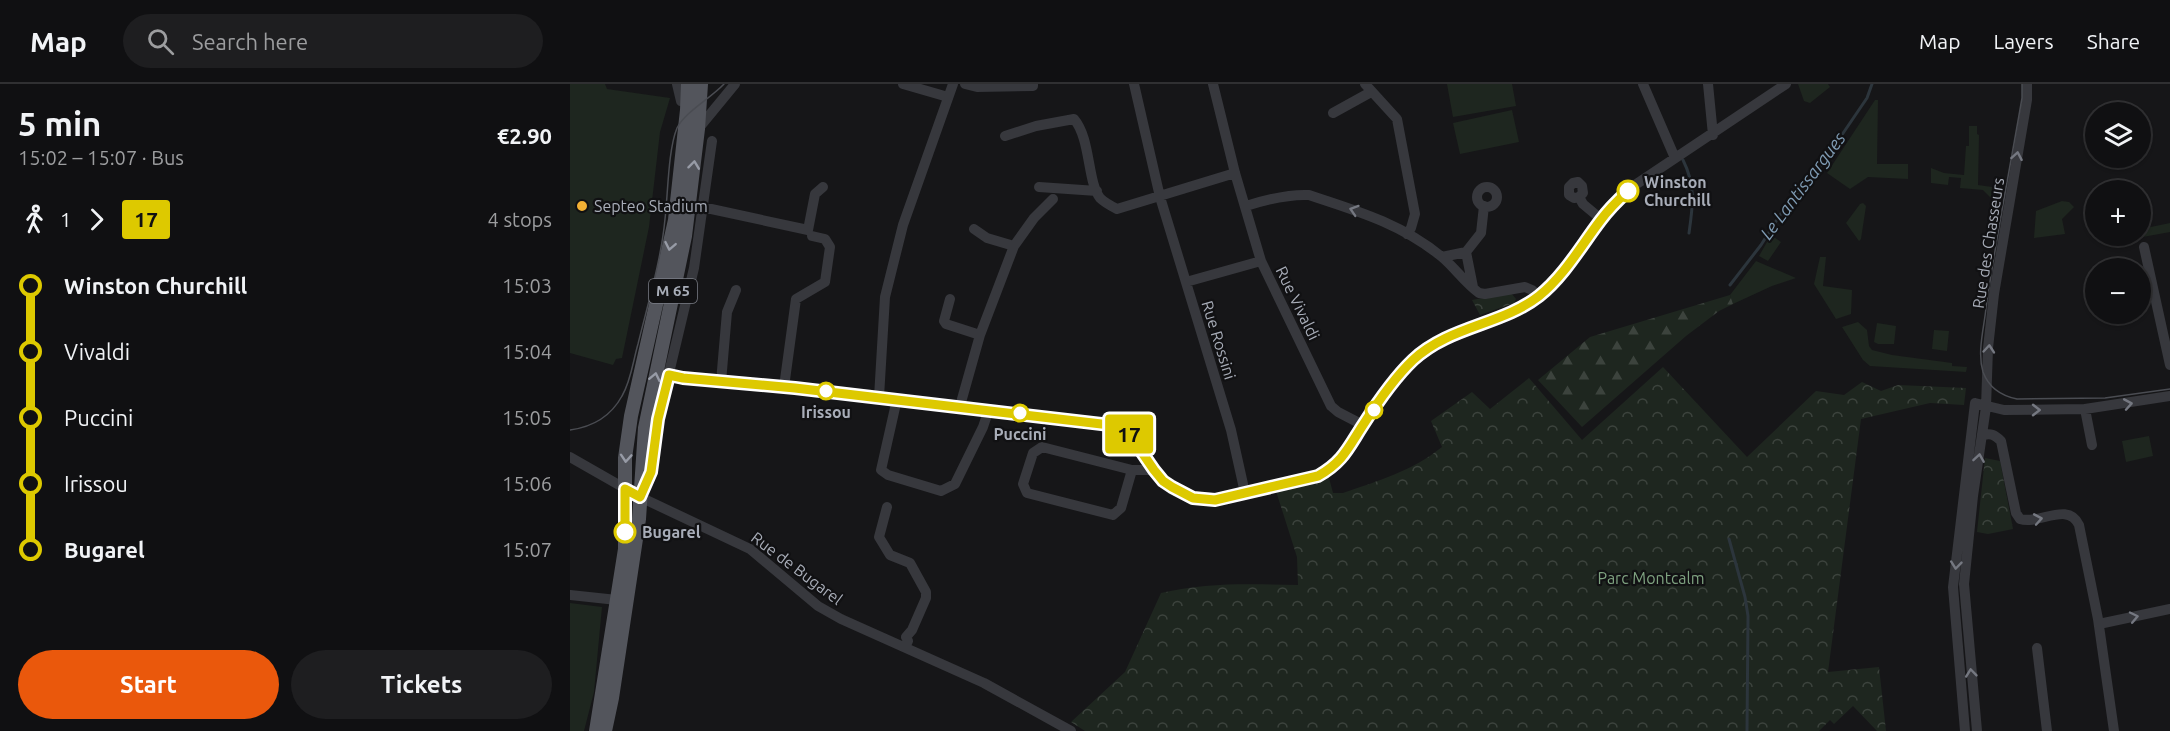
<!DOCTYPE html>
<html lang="en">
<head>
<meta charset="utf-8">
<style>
	body { margin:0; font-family:Ubuntu,sans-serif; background:#1e1e20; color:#f1f3f6; height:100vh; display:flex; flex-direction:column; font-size:22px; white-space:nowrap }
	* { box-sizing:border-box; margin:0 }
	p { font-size:20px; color:#9c9d9f }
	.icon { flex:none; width:33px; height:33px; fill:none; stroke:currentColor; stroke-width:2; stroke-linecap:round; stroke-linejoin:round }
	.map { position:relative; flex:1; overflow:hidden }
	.panel { display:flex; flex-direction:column; background:#101012; width:570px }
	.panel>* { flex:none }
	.badge { padding:0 12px; border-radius:4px; font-size:21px; line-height:39px }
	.fabs { position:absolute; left:1515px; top:18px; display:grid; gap:12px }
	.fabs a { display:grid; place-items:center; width:66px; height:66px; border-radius:50%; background:#101012; box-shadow:0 2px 4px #0004,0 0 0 2px #303032; font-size:30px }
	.map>.badge { position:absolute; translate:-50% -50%; box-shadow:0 0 0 3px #fff }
	.legs { display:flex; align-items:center; gap:9px; height:66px; padding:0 18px; font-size:20px }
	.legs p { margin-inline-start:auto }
	.headline { display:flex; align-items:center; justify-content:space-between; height:102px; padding:0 18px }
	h1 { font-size:33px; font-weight:600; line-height:45px }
	.action { display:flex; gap:12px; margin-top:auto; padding:12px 18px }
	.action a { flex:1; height:69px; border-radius:36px; background:#ea580c; color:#fff; font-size:24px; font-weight:600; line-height:69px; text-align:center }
	.action a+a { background:#1e1e20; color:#f1f3f6 }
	ul { padding:0 18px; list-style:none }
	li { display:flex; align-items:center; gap:21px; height:66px; font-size:22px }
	li i { display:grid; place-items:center; width:9px; height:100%; margin:0 8px; background:currentColor }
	li i::after { content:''; width:15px; height:15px; margin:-8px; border:4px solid; border-radius:50%; background:#101012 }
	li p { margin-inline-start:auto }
	li:first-child i { background:linear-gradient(#0000 50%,currentColor 0) }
	li:last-child i { background:linear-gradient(currentColor 50%,#0000 0) }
	header { display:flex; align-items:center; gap:36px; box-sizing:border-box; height:84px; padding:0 30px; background:#101012; border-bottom:2px solid #303032 }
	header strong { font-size:28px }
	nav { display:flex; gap:33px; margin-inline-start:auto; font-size:21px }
	.search { width:420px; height:54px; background:#1e1e20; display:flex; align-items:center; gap:15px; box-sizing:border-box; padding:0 21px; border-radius:33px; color:#9c9d9f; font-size:22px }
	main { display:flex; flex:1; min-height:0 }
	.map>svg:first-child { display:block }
	.green { fill:#1e261f }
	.forest { fill:url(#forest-firs) }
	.park { fill:url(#park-crowns) }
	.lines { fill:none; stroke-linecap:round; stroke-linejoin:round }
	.stream { stroke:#2c353c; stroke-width:3 }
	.minor { stroke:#37383d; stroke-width:10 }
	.major { stroke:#53555c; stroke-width:14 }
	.tram { stroke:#4a4c52; stroke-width:1.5 }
	.oneway { stroke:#757881 }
	.oneway2 { stroke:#979ba6 }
	.line-1-casing { stroke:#fff; stroke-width:14 }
	.line-1 { stroke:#ddc900; stroke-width:9 }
	.stop-1-dot { fill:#fff; stroke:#ddc900; stroke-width:3 }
	.poi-dot { fill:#f2b134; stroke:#111113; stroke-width:2 }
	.labels { text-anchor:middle; stroke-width:4.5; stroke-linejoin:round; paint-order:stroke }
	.shield { fill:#111113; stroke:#7b7e86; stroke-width:1.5 }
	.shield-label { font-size:15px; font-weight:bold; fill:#a8adb8 }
	.stop-label { font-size:16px; font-weight:bold; fill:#a8adb8; stroke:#111113; text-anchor:start }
	.poi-label { font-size:16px; fill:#a8adb8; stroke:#111113; text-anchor:start }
	.street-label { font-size:16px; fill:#a8adb8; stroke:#111113 }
	.park-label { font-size:16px; fill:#7fa381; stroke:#111113 }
	.water-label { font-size:18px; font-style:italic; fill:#7f9bb3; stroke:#111113 }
</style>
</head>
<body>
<header>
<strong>Map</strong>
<div class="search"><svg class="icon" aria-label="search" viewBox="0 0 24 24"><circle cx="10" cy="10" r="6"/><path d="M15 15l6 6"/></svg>Search here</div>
<nav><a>Map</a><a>Layers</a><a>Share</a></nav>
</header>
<main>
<section class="panel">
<div class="headline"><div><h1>5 min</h1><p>15:02 – 15:07 · Bus</p></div><b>€2.90</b></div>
<div class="legs"><svg class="icon" aria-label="walk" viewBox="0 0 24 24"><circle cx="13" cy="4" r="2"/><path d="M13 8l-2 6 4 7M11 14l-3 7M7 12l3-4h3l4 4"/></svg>1<svg class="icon" aria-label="forward" viewBox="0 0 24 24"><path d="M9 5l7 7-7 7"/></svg><b class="badge" style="background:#ddc900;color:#111">17</b><p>4 stops</p></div>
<ul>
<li><i style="color:#ddc900"></i><b>Winston Churchill</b><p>15:03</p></li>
<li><i style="color:#ddc900"></i><span>Vivaldi</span><p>15:04</p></li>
<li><i style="color:#ddc900"></i><span>Puccini</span><p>15:05</p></li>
<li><i style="color:#ddc900"></i><span>Irissou</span><p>15:06</p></li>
<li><i style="color:#ddc900"></i><b>Bugarel</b><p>15:07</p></li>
</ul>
<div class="action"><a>Start</a><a>Tickets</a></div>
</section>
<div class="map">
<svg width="1600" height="647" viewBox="0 0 1600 647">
	<defs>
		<pattern id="forest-firs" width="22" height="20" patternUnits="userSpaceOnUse" patternTransform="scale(1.5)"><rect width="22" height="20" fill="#1e261f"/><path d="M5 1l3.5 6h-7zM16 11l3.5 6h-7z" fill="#3c433d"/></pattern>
		<pattern id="park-crowns" width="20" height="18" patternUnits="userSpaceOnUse" patternTransform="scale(1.5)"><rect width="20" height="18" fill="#1e261f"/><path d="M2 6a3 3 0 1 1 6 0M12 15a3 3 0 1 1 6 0" fill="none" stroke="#3c433d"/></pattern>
	</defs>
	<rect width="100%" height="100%" fill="#161618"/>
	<path class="green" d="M 0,0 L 35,0 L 37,5 L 100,14 L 90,48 L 79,143 L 52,274 L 46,275 L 43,281 L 0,269 Z
		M 877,0 L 942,0 L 946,22 L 883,33 Z
		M 1228,0 L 1258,0 L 1260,3 L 1240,19 L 1234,17 Z
		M 1305,16 L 1308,16 L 1307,80 L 1338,80 L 1338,95 L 1298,93 L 1280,105 L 1257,89 Z
		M 942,26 L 949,58 L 890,70 L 883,39 Z
		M 1399,42 L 1407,42 L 1407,50 L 1409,51 L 1408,101 L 1422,103 L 1421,114 L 1413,106 L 1390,104 L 1391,94 L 1379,93 L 1378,101 L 1361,99 L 1361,84 L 1374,89 L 1394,91 L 1396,62 L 1399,62 Z
		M 1492,117 L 1499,118 L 1504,123 L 1492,135 L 1495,150 L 1464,154 L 1466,127 Z
		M 1293,119 L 1296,122 L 1291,155 L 1289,157 L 1276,139 L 1290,120 Z
		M 1600,139 L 1600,148 L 1556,156 L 1555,152 L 1570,152 L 1571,145 Z
		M 1201,151 L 1211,158 L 1198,177 L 1189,172 Z
		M 1250,173 L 1256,173 L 1253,202 L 1282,206 L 1281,230 L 1266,235 L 1244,200 Z
		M 1186,177 L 1226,194 L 1202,202 L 1163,220 L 1160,211 Z
		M 1288,238 L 1297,246 L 1299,262 L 1302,266 L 1322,271 L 1382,279 L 1382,282 L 1397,283 L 1396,288 L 1300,282 L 1293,276 L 1272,243 Z
		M 1307,239 L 1326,242 L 1324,260 L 1308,260 L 1304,258 Z
		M 1364,246 L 1379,247 L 1377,267 L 1362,265 Z
		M 1579,352 L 1583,372 L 1556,378 L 1552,357 Z
		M 0,519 L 32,523 L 24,608 L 14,647 L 0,647 Z"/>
	<path class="forest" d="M 1160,211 L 1163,220 L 1149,227 L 1116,252 L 1012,343 L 968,296 L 1020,253 Z"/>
	<path class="park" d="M 941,209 L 946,215 L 944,219 L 910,231 L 902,216 Z
		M 1093,283 L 1177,373 L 1246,307 L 1274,311 L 1292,298 L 1311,307 L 1328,301 L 1396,304 L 1394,321 L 1360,319 L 1291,335 L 1258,588 L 1309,583 L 1316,647 L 1307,647 L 1283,622 L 1264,640 L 1260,636 L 1249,647 L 515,647 L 501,638 L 555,588 L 591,509 C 636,498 682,500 728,501 L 727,473 L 706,407 L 759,394 L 763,409 L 773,409 C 808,397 842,387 872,363 L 861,337 L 902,308 L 920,325 L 959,294 L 1012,356 Z
		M 1415,374 L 1430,377 L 1443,445 L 1418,450 L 1407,448 Z"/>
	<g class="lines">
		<path class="stream" d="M 1113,76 C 1126,102 1123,121 1119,149
			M 1160,201 L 1191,161 L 1217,120 L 1248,86 L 1297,14 L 1302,0
			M 1159,455 L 1175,513 L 1178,532 L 1177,647"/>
		<path class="minor" d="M 107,0 L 111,17 L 118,18
			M 333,0 L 378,13
			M 395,0 L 407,3 L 463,2 L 463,0
			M 564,0 L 590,113 L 661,346 L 675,409
			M 643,0 L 665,89 L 691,177 L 761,322 L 768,328 L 793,341
			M 795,0 L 827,35 L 845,130 L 841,144 L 837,150
			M 1073,0 L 1105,74
			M 1138,0 L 1143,51
			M 763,29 L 801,8
			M 128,45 L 165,0
			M 435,52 L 466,42 L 504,35 C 521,55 517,97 530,114 C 535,119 541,122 547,125 L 665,89
			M907 113a10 10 0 1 1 20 0a10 10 0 1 1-20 0Z
			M 469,103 L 527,107
			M 1009,113 L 1013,109 L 1012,102 L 1008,98 L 1003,99 L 999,103 L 999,111 L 1004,114 L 1009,113 L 1013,120 L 1031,135
			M 676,122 C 695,116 719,110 739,111 C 788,127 832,140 872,173 C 885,184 895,199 909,209 L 915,210 L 955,203 L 962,206 L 969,212
			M 132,123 L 238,146 L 245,110 L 253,103
			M 404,145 L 417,154 L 444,162
			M 1574,163 L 1600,281
			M 896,168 L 903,203
			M 872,173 L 896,168 L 911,149 L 914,122
			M 616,198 L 691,177
			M 380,215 L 374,237 L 376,240 L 410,251
			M 99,291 L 113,294 L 242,306 L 540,341 L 560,350 L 584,386 L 593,397 L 602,403 L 623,414 L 645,416 L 748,392 C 772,378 778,364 793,342 C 807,320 824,295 842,277 C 877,243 929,241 967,213 C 994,194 1010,162 1030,136 C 1039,124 1051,114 1062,103 L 1216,0
			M 151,298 L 157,228 L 166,206
			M 214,303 L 226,215 L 255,198 L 260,163 L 255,155 L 242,152
			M 309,313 L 315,213 L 333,141 L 383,0
			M 327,315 L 311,386 L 318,391 L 371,407 L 385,400 L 413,343 L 419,325
			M 390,322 L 410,251 L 444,162 L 464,134 L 483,115
			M 1515,325 L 1522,361
			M 1412,352 C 1420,348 1425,351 1431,357 L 1446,429 L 1450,435 C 1469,441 1498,417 1509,441 L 1528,535 L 1544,647
			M 0,373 L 70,413 L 180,465 L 248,522 L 271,535 L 414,599 L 501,647
			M 562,386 L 551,424 L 543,431 L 457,409 L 453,400 L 463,369 L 472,363 L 562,386 L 584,386
			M 72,408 L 81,388 L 88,335 L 124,184 L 142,57
			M 317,423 L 309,453 L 320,471 L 340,479 L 356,508 L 356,514 L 342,546 L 336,553 L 338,557 L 335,563
			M 0,511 L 47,516
			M 1529,540 L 1600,525
			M 1467,564 L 1477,647
			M 1395,647 L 1383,503 L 1405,319 L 1434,326 L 1515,325 L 1600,312
			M 1407,647 L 1394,500 L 1403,412 L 1416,323 L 1418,264 L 1424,210 L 1457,16 L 1457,0"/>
		<path class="major" d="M 26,647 L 55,465 L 55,374 L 61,332 L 105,136 L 117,26 L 118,0
			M 35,647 L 42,614 L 69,435 L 75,344 L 115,152 L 128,45 L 131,0"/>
		<path class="tram" d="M 1452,0 L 1452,14 C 1440,84 1426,154 1416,224 C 1414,244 1407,268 1413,288 C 1419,304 1432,312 1447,315 L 1535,314 L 1600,305
			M 0,346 C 22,343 41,332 52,312 C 61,297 63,277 68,260 C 78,219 91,177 95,135 C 98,110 98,66 107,44 C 115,28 141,14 154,0"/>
	</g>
	<defs><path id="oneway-chevron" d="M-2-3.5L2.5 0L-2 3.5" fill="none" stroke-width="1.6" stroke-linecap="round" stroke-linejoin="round" transform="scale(1.5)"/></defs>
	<g class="oneway">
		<use href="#oneway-chevron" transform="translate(1447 72) rotate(-80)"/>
		<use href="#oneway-chevron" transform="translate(784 126) rotate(-162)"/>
		<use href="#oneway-chevron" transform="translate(1419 265) rotate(-85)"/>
		<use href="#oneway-chevron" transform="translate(1558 320) rotate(-10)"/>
		<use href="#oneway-chevron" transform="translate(1466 326)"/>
		<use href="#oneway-chevron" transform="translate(1409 374) rotate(-81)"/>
		<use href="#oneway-chevron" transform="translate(1468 435) rotate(-10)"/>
		<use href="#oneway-chevron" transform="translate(1386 481) rotate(96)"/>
		<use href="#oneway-chevron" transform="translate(1564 533) rotate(-12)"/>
		<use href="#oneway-chevron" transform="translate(1401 589) rotate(-96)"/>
	</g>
	<g class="oneway2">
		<use href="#oneway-chevron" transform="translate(124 81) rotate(-83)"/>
		<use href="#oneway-chevron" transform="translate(100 162) rotate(101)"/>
		<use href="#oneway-chevron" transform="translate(85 293) rotate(-78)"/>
		<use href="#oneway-chevron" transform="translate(56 374) rotate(94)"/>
	</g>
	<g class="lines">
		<defs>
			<path id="line-1" d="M 55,448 L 55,405 L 70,413 L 81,388 L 88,335 L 99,291 L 113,294 L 225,304 L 540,341 L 560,351 L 584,386 L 593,397 L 602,403 L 623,414 L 645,416 L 748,392 C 773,378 778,364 793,341 C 807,319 824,294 843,276 C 879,242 932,241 969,212 C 994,192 1011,162 1030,137 C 1038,126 1048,116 1058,107"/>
		</defs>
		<use href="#line-1" class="line-1-casing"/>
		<use href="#line-1" class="line-1"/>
	</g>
	<g class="stop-1-dot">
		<circle cx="1058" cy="107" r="10"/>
		<circle cx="256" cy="307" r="8"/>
		<circle cx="804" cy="326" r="8"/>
		<circle cx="450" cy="329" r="8"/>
		<circle cx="55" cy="448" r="10"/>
	</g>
	<circle class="poi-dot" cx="12" cy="122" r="6"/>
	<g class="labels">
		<rect class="shield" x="79" y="195" width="48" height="24" rx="4.5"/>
		<g class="shield-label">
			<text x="103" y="212">M 65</text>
		</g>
		<g class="stop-label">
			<text x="1074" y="104">Winston<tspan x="1074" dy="18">Churchill</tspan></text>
			<text x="256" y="334" text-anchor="middle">Irissou</text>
			<text x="450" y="356" text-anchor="middle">Puccini</text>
			<text x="72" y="454">Bugarel</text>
		</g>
		<g class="poi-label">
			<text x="24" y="128">Septeo Stadium</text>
		</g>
		<g class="street-label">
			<text transform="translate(1418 159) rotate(-81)" y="6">Rue des Chasseurs</text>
			<text transform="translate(728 219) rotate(64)" y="6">Rue Vivaldi</text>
			<text transform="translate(649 256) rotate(73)" y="6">Rue Rossini</text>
			<text transform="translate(227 484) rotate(37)" y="6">Rue de Bugarel</text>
		</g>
		<g class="park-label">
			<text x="1081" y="500">Parc Montcalm</text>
		</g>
		<g class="water-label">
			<text transform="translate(1233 102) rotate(-53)" y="6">Le Lantissargues</text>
		</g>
	</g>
</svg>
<div class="fabs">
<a><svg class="icon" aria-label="layers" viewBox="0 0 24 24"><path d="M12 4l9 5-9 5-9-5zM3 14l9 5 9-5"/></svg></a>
<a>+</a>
<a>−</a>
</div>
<b class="badge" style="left:559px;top:350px;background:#ddc900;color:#111">17</b>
</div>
</main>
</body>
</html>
